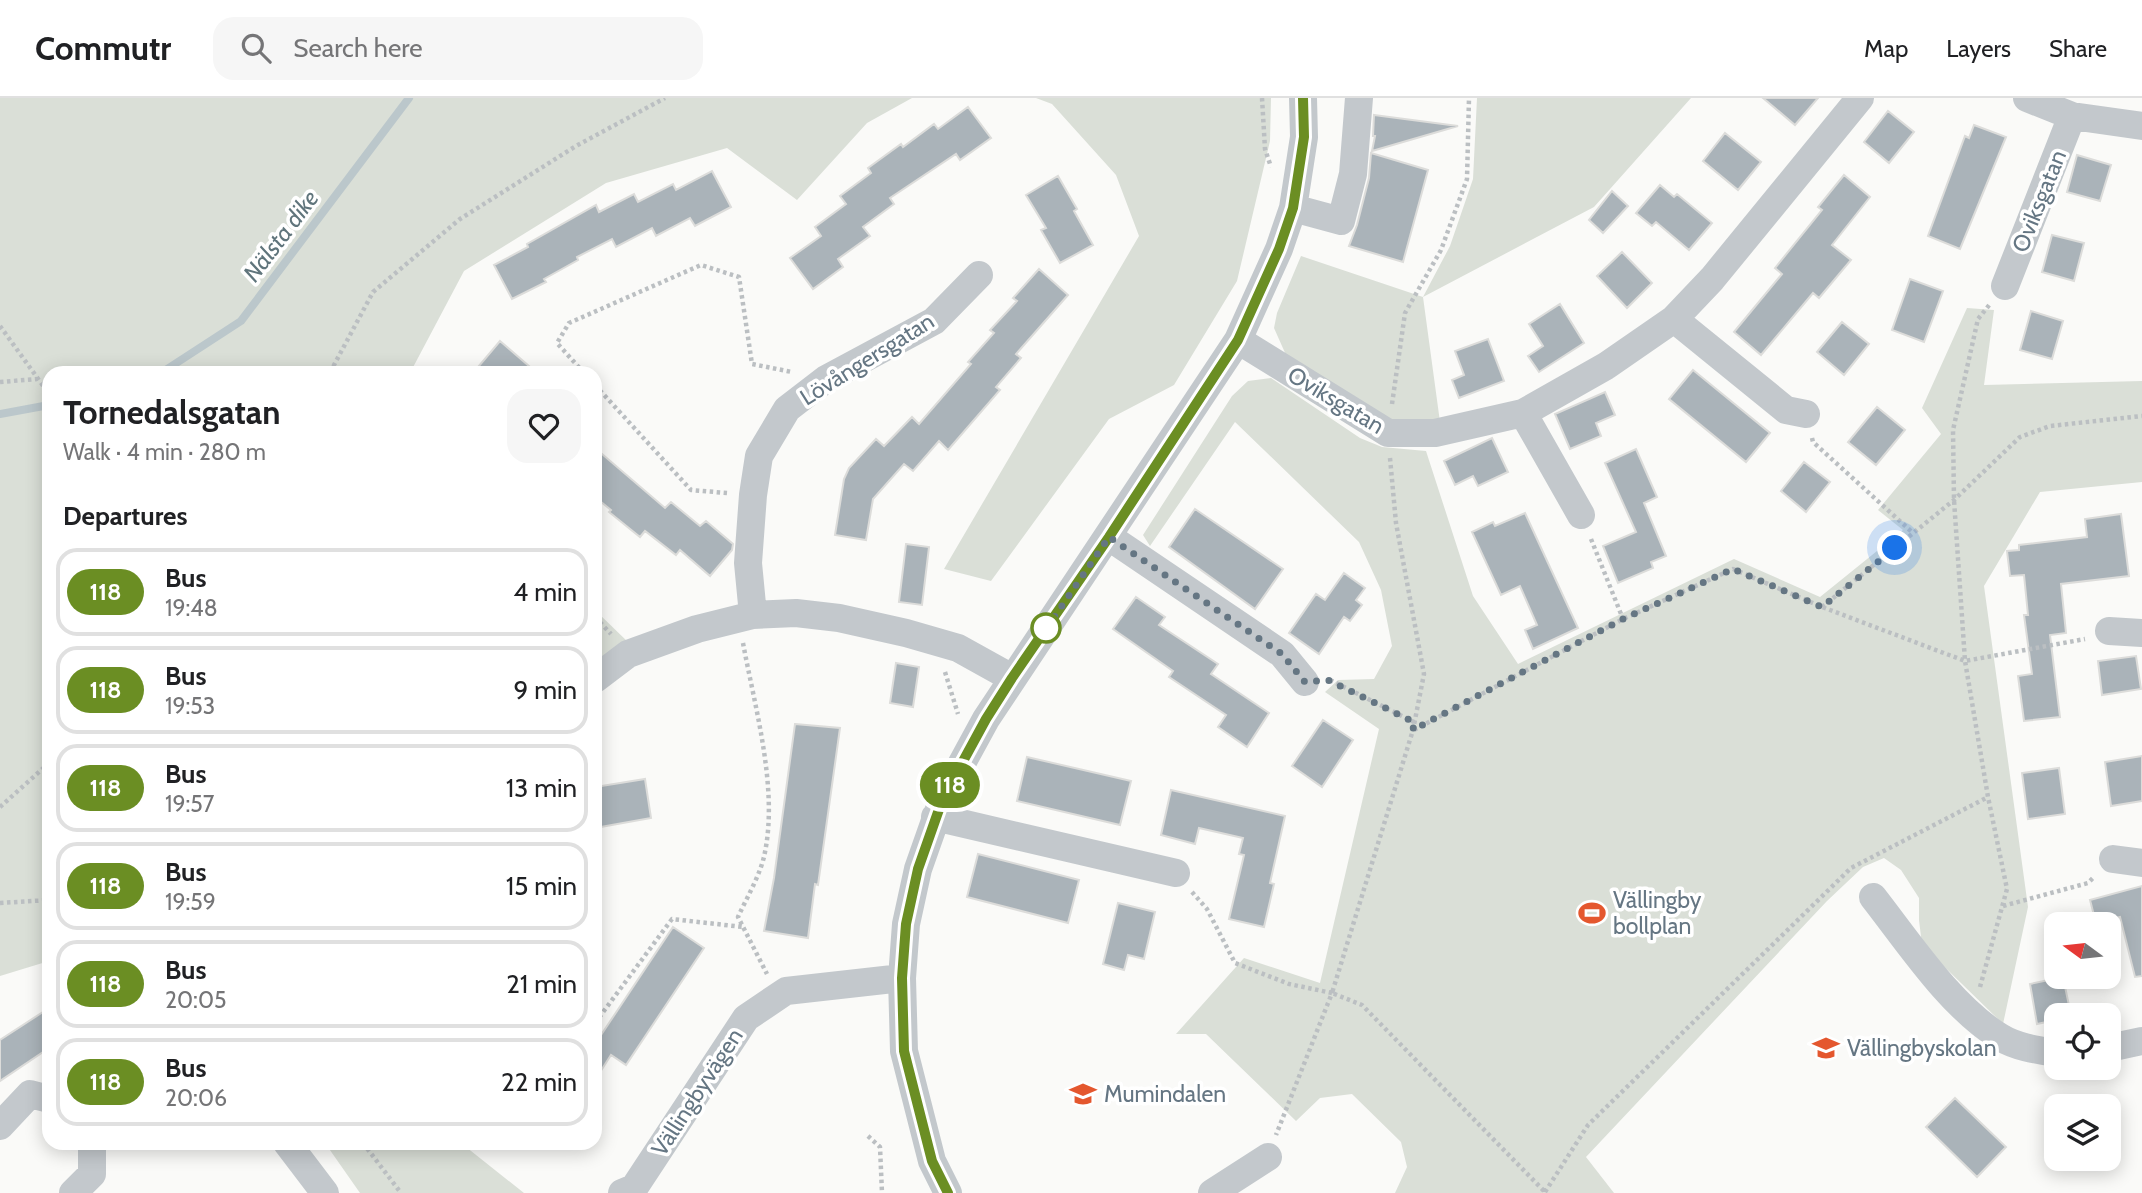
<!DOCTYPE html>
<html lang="en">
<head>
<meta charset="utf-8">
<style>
	body { margin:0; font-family:Cabin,sans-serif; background:#f6f6f6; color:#202124; height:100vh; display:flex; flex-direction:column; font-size:26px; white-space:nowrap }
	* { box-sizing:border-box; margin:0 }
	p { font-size:23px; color:#757577 }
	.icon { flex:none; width:38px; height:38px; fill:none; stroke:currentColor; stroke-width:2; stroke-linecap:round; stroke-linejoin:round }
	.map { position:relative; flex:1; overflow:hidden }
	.details { position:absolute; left:42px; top:268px; width:560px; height:784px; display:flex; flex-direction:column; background:#fff; border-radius:21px; box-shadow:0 4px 18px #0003 }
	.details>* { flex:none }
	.badge { padding:0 14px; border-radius:23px; font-size:24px; line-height:46px }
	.needle { width:46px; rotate:285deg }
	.controls { position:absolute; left:2044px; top:814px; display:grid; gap:14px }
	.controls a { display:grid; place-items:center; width:77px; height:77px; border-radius:14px; background:#fff; box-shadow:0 4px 18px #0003; font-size:35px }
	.you { position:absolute; width:35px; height:35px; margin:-18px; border:5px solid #fff; border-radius:50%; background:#1a73e8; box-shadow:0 0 0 10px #1a73e833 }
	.map>.badge { position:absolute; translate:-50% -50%; box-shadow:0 0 0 4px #fff }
	h2 { padding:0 21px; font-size:26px; line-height:63px }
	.round { display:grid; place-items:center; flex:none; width:74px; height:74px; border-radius:21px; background:#f6f6f6 }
	.summary { display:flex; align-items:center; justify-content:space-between; height:119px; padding:0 21px }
	h1 { font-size:33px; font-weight:700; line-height:52px }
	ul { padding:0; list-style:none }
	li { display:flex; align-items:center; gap:21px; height:88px; margin:0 14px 10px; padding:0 7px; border:4px solid #e0e0e0; border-radius:21px }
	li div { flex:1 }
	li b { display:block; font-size:26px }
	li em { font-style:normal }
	li .badge { min-width:77px; font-weight:700; text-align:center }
	header { display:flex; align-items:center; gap:42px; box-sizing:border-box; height:98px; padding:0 35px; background:#fff; border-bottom:2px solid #e0e0e0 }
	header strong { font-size:33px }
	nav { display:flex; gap:38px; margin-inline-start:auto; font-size:24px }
	.search { width:490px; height:63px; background:#f6f6f6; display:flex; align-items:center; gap:18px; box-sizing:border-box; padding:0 24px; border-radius:21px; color:#757577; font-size:26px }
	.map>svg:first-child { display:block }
	.green { fill:#dadfd7 }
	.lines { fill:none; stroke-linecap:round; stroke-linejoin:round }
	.stream { stroke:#bbc7cb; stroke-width:8 }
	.building { fill:#aab3b9; stroke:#dcdcda; stroke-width:2 }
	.path { stroke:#bbbfc2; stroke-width:4.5; stroke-dasharray:3.5 3.5; stroke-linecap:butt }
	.minor { stroke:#c3c8cc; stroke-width:28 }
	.line-casing { stroke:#fff; stroke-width:16 }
	.line { stroke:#6b8e23; stroke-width:10 }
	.walk { stroke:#657683; stroke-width:7; stroke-dasharray:0 12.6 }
	.stop-dot { fill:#fff; stroke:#6b8e23; stroke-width:3.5 }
	.labels { text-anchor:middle; stroke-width:7; stroke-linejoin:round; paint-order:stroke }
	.street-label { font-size:23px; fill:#657683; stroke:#fff }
	.poi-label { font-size:23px; fill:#657683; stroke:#fff; text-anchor:start }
	.water-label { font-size:24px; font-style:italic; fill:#60757c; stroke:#fff }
</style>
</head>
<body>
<header>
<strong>Commutr</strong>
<div class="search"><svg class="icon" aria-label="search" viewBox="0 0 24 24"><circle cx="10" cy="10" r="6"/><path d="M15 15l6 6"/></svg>Search here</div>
<nav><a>Map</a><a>Layers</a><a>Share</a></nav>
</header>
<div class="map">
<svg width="2142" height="1095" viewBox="0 0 2142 1095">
	<rect width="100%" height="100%" fill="#fafaf8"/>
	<path class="green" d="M 0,0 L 912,0 L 867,25 L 797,102 L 727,50 L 606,85 L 464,173 L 410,275 L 49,275 L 49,863 L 0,878 Z
		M 1036,0 L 1271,0 L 1270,43 L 1237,183 L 1174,287 L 1109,321 L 991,483 L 944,471 L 1139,138 L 1116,77 L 1052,6 Z
		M 1477,0 L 1691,0 L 1594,109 L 1423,199 L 1440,324 L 1399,324 L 1373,314 L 1286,257 L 1274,230 L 1277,215 L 1301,158 L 1423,199 L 1450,148 L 1473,81 Z
		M 1967,210 L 1994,212 L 1984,287 L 2142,283 L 2142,384 L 2040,394 L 1984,488 L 2028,809 L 2003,926 L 1922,847 L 1919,822 L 1919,800 L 1901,772 L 1884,760 L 1863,769 L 1827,803 L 1586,1059 L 1614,1095 L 1395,1095 L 1407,1069 L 1401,1044 L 1352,996 L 1320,1000 L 1296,1023 L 1206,936 L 1176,936 L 1244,860 L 1320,885 L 1379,631 L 1325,594 L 1338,582 L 1374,581 L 1392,548 L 1381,492 L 1359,444 L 1235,324 L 1150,448 L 1143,437 L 1232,298 L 1248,283 L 1271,280 L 1360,340 L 1382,349 L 1426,353 L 1473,498 L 1518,566 L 1734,461 L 1820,499 L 1903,432 L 1878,412 L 1941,336 L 1922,310 Z
		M 595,512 L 630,546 L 595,564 Z
		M 325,1045 L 461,1045 L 524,1095 L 360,1095 Z"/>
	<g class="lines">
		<path class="stream" d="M 161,275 L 241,223 L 409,0
			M 0,316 L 49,307"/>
	</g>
	<path class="building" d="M 1763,0 L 1818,0 L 1795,27 Z
		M 968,9 L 991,40 L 960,62 L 956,56 L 890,100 L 894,106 L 863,129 L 870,138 L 838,161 L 843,169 L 813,191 L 790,160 L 821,138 L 815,129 L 846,106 L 840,98 L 871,75 L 868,70 L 901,46 L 903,49 L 934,26 L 938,31 Z
		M 1888,13 L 1914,34 L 1889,65 L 1864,44 Z
		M 1374,17 L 1458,28 L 1372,53 L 1375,38 L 1373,38 Z
		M 1974,27 L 2006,39 L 1960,151 L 1928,138 L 1965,38 L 1969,40 Z
		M 1725,35 L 1761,64 L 1738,92 L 1703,63 Z
		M 1371,55 L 1428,72 L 1403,164 L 1349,148 L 1357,127 L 1369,80 Z
		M 2077,57 L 2111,67 L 2100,103 L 2067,94 Z
		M 712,73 L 731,109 L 695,128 L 690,120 L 656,138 L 652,130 L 616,149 L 612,141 L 577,159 L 578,162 L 544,181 L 546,184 L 512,201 L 494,167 L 528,149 L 527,146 L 596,107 L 599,114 L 634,96 L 638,104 L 673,86 L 676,92 Z
		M 1844,77 L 1870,99 L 1832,147 L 1851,162 L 1819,200 L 1813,195 L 1761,257 L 1734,234 L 1782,176 L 1775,170 L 1822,112 L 1818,109 Z
		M 1058,78 L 1077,111 L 1074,113 L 1093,147 L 1060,165 L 1041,132 L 1046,130 L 1026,97 Z
		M 1660,87 L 1674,99 L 1677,96 L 1712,125 L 1689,152 L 1656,124 L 1652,128 L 1636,115 Z
		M 1612,93 L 1628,108 L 1603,135 L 1589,122 Z
		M 2052,137 L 2084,145 L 2074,183 L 2042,174 Z
		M 1622,154 L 1652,185 L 1627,210 L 1597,178 Z
		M 1039,171 L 1068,197 L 1016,256 L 1021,260 L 996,289 L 1000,292 L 948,352 L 939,343 L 913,373 L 904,366 L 873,401 L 866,442 L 835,437 L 844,381 L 849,370 L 876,341 L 884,348 L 912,319 L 919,326 L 971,266 L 968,264 L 994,235 L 990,232 L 1017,203 L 1013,200 Z
		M 1910,181 L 1943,193 L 1924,244 L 1892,232 Z
		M 1560,206 L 1584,245 L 1539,274 L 1528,258 L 1543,248 L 1529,226 Z
		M 2031,213 L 2063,223 L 2052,261 L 2020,252 Z
		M 1842,224 L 1869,246 L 1844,277 L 1817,254 Z
		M 1488,241 L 1504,283 L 1459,300 L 1452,282 L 1464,277 L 1455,253 Z
		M 500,243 L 537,275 L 473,275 Z
		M 1693,272 L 1770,335 L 1746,364 L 1669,301 Z
		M 1605,294 L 1615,317 L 1596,325 L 1601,338 L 1570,351 L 1555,316 Z
		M 1877,309 L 1905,332 L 1876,367 L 1848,344 Z
		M 1492,340 L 1508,374 L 1478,388 L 1473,378 L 1455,387 L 1444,363 Z
		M 595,350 L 665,410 L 671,404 L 700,428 L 706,423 L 733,446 L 732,452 L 710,478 L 680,452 L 676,457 L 645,433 L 640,439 L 609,414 L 611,412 L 595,399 Z
		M 1636,351 L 1657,399 L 1644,405 L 1666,458 L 1651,464 L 1653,470 L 1618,485 L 1603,448 L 1636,434 L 1605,365 Z
		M 1804,364 L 1830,384 L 1806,414 L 1781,393 Z
		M 1195,411 L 1283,471 L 1255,511 L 1169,449 Z
		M 1525,415 L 1578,530 L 1533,551 L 1525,532 L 1537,527 L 1520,488 L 1501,497 L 1472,434 L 1493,424 L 1495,428 Z
		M 2121,416 L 2129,478 L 2061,486 L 2066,535 L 2050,537 L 2060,619 L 2024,623 L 2018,578 L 2032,576 L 2024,517 L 2028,517 L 2024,477 L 2010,478 L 2007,453 L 2019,452 L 2019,447 L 2087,439 L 2085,421 Z
		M 906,446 L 929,449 L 922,507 L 899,504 Z
		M 1344,475 L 1365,490 L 1356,502 L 1362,507 L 1350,523 L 1344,519 L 1319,556 L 1289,535 L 1316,496 L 1325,502 Z
		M 1136,499 L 1165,519 L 1159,527 L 1218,566 L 1211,576 L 1269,615 L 1247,649 L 1218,629 L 1226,617 L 1169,579 L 1173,573 L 1113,531 Z
		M 2136,558 L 2141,591 L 2102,597 L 2098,563 Z
		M 896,565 L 919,569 L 913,609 L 890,605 Z
		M 1323,622 L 1353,642 L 1322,689 L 1292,668 Z
		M 795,626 L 840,630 L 818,787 L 815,786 L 808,840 L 764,833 L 774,780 Z
		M 2142,658 L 2142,703 L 2111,708 L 2105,664 Z
		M 1027,659 L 1131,683 L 1120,727 L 1017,703 Z
		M 2059,670 L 2065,716 L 2028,721 L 2022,675 Z
		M 645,681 L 651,720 L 595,730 L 595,689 Z
		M 1171,692 L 1285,718 L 1270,785 L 1274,786 L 1264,829 L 1229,821 L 1244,757 L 1239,756 L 1243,740 L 1199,730 L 1195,746 L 1161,737 Z
		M 978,756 L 1079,782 L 1068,825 L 967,799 Z
		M 2142,788 L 2142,878 L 2135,879 L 2120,819 L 2096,825 L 2090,802 Z
		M 1118,805 L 1155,814 L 1144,861 L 1128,857 L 1124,872 L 1103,866 Z
		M 673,829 L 704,850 L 626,967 L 611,957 L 595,982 L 595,946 Z
		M 2063,879 L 2071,917 L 2056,917 L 2056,922 L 2037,926 L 2030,886 Z
		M 49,910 L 49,950 L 0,983 L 0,942 Z
		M 1955,1000 L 2006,1049 L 1977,1079 L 1926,1029 Z"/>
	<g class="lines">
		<path class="path" d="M 1262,0 L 1265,51 L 1271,69
			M 0,228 L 49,296
			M 332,275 L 334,267 L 373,194 L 460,121 L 576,48 L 665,0
			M 584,275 L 557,245 L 569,225 L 701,167 L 739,179 L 752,266 L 792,274
			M 0,284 L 37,281
			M 595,287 L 691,392 L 727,395
			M 1392,306 L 1405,215 L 1441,152 L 1467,81 L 1469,0
			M 1812,340 L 1813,344 L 1913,435
			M 1390,360 L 1396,425 L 1424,576 L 1413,632 L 1332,895 L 1362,907 L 1546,1095
			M 1591,441 L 1623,521
			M 1822,509 L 1954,402 L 2020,339 L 2050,328 L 2142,318
			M 595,519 L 611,536
			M 743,545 C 755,610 778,689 765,754 C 761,776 747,799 738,819 L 767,876
			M 945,574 L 958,616
			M 1330,582 L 1414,624
			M 1414,632 L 1623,521 L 1733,471 L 1822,509 L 1965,563 L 2085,541
			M 0,709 L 49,665
			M 1192,794 L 1207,811 L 1235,865 L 1289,886 L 1332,895 L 1276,1037
			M 0,805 L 49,802
			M 2003,808 L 2088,785 L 2094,779
			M 1980,889 L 2007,791 L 1988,699 L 1965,563 L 1954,402 L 1953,332 L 1978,221 L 1990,206
			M 595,925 L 672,821 L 743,829
			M 868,1038 L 880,1049 L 882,1095
			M 363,1045 L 401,1095
			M 1545,1094 L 1588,1027 L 1851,770 L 1988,699"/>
		<path class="minor" d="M 2027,0 L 2072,18 L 2142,28
			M 1293,110 L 1341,123 L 1353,76 L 1359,0
			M 2005,188 L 2072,18
			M 1674,221 L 1786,312 L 1806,316
			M 1238,242 L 1388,335 L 1435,335 L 1523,315 L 1606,268 L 1674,221 L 1712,181 L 1860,0
			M 1523,315 L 1581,417
			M 1109,439 L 1282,556 L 1305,584
			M 753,517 L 748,465 L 753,397 L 759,358 L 787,311 L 826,281 L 934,223 L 979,177
			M 2109,533 L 2142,535
			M 595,581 L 628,556 L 697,531 L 753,517 L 796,515 L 839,520 L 906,535 L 958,550 L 1012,580
			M 935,719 L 1176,775
			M 2113,761 L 2142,765
			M 1873,799 C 1909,845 1950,908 2000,939 C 2016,949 2037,952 2056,955
			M 2109,950 L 2142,943
			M 0,1028 L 30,996 L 49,1001
			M 287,1045 L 325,1095
			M 73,1095 L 92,1076 L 92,1045
			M 622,1095 L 634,1090 L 746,920 L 786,893 L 902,880
			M 948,1095 L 932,1063 L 904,953 L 902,880 L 906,826 L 918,771 L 943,700 L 986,621 L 1238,242 L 1279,151 L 1293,110 L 1304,39 L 1303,0
			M 1212,1095 L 1268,1059"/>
	</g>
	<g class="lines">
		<defs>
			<path id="line" d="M 948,1095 L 932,1063 L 904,953 L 902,880 L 906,826 L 918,771 L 943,700 L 986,621 L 1012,580 L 1109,439 L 1238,242 L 1279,151 L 1293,110 L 1304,39 L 1303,0"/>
		</defs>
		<use href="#line" class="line-casing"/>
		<use href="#line" class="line"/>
		<path class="walk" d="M 1046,530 L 1040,540 L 1109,439 L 1282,556 L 1305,584 L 1328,582 L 1414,624 L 1413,632 L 1623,521 L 1733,471 L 1822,509 L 1895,450"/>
	</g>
	<defs>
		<symbol id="stadium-bare" viewBox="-9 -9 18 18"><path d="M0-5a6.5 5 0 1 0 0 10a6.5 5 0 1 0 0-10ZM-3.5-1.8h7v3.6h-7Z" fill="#e4572e" stroke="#fff" stroke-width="2.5" paint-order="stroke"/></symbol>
		<symbol id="school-bare" viewBox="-9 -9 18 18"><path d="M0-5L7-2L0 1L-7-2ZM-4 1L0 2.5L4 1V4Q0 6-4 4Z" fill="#e4572e" stroke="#fff" stroke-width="2.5" paint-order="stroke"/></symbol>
	</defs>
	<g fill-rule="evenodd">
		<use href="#stadium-bare" x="1573" y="796" width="38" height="38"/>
		<use href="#school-bare" x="1807" y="931" width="38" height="38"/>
		<use href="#school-bare" x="1064" y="977" width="38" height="38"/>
	</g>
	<circle class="stop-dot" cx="1046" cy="530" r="14"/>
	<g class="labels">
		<g class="street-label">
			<text transform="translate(2039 103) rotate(-68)" y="8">Oviksgatan</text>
			<text transform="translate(867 261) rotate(-32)" y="8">Lövångersgatan</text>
			<text transform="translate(1336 302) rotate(31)" y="8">Oviksgatan</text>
			<text transform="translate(697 994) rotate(-57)" y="8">Vällingbyvägen</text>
		</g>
		<g class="poi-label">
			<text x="1613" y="810">Vällingby<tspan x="1613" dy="26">bollplan</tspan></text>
			<text x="1847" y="958">Vällingbyskolan</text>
			<text x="1104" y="1004">Mumindalen</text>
		</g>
		<g class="water-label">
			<text transform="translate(281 138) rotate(-53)" y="8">Nälsta dike</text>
		</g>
	</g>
</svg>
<div class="controls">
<a><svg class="needle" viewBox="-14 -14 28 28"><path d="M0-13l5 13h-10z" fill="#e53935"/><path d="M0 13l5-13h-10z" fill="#757577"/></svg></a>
<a><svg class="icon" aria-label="locate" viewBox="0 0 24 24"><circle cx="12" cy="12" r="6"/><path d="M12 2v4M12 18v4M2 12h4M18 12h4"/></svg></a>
<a><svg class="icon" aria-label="layers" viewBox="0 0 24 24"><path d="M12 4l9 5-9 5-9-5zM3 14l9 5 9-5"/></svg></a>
</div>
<div class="you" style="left:1895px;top:450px"></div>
<b class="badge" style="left:950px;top:687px;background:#6b8e23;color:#fff">118</b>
<section class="details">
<div class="summary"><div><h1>Tornedalsgatan</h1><p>Walk · 4 min · 280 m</p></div><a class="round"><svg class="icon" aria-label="heart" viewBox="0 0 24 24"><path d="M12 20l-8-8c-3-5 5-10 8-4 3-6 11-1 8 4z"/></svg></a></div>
<h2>Departures</h2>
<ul>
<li><span class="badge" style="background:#6b8e23;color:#fff">118</span><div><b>Bus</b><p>19:48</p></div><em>4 min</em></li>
<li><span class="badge" style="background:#6b8e23;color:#fff">118</span><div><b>Bus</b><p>19:53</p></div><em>9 min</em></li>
<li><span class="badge" style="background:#6b8e23;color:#fff">118</span><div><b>Bus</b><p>19:57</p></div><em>13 min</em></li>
<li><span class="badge" style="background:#6b8e23;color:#fff">118</span><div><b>Bus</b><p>19:59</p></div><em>15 min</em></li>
<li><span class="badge" style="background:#6b8e23;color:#fff">118</span><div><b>Bus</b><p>20:05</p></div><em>21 min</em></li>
<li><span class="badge" style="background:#6b8e23;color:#fff">118</span><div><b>Bus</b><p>20:06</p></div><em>22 min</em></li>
</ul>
</section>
</div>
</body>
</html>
